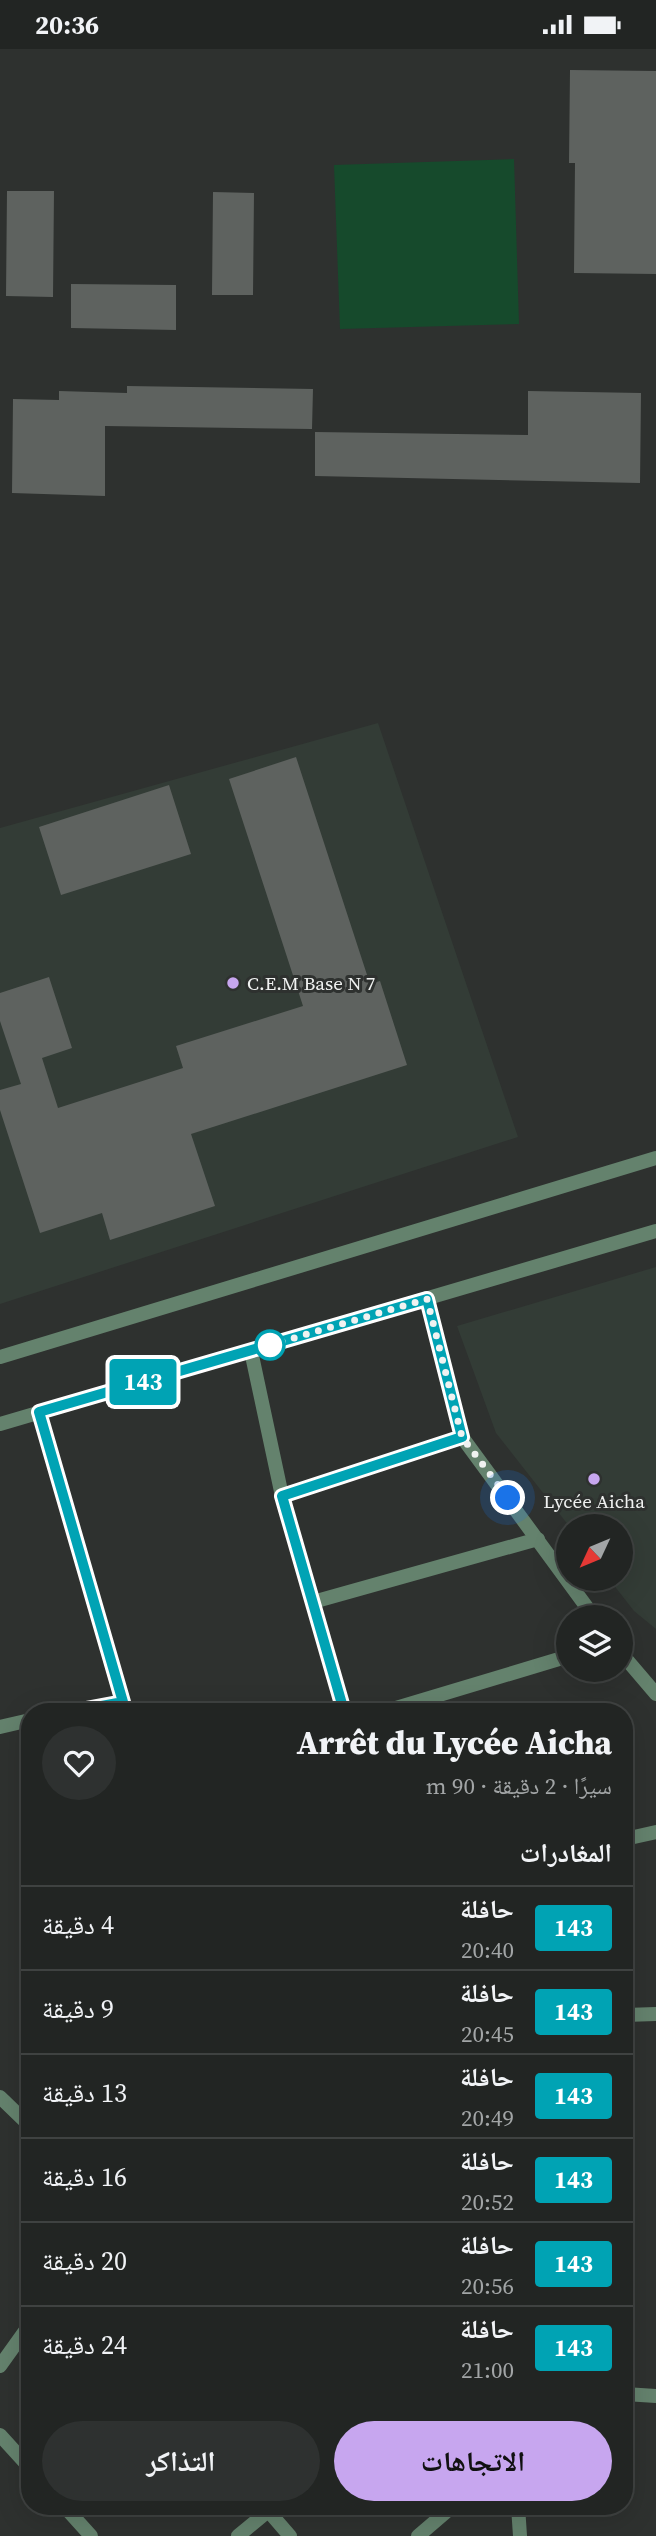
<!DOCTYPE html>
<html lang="ar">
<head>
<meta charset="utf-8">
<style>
	body { margin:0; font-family:"Source Serif 4","Noto Naskh Arabic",serif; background:#2e3130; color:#f1f3f6; direction:rtl; height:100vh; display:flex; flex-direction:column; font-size:26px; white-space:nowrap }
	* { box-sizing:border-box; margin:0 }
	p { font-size:23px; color:#a2a5a6 }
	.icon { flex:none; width:38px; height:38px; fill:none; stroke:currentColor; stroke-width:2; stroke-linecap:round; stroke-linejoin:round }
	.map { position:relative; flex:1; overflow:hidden; direction:ltr }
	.drawer { position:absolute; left:21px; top:1654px; width:612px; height:812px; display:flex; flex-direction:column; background:#222523; border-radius:28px; box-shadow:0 7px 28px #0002,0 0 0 2px #3f4241; direction:rtl }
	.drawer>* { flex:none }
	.badge { padding:0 14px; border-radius:5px; font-size:24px; line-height:46px }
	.needle { width:46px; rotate:226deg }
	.tools { position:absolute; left:556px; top:1465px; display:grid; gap:14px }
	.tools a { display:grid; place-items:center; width:77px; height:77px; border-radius:50%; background:#222523; box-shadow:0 7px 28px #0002,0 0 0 2px #3f4241; font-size:35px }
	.you { position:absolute; width:35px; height:35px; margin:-18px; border:5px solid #fff; border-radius:50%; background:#1a73e8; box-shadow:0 0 0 10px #1a73e833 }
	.map>.badge { position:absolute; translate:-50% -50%; box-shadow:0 0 0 4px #fff }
	h2 { padding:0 21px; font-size:26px; line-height:63px }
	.round { display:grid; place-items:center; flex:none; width:74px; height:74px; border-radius:37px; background:#2e3130 }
	.overview { display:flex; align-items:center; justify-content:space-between; height:119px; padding:0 21px }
	h1 { font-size:33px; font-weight:800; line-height:52px }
	.cta { display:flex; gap:14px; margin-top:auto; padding:14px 21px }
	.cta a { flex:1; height:80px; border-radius:42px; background:#c7a6ef; color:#111; font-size:28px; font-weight:800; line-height:80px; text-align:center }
	.cta a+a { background:#2e3130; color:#f1f3f6 }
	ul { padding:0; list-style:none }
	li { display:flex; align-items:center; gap:21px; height:84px; padding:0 21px; border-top:2px solid #3f4241 }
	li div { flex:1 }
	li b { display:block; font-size:26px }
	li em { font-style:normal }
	li .badge { min-width:77px; font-weight:700; text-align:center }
	.status { display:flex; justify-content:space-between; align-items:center; height:49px; padding:0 35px; background:#222523; direction:ltr }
	.status svg { height:19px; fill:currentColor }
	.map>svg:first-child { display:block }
	.built { fill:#333c36 }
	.green { fill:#164a2c }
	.building { fill:#5e625f }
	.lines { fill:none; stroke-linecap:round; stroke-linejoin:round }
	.minor { stroke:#64826d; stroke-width:14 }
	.tertiary { stroke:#64826d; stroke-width:14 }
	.line-casing { stroke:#fff; stroke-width:16 }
	.line { stroke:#00a3b4; stroke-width:10 }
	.walk { stroke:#f0f2f1; stroke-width:7; stroke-dasharray:0 12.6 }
	.poi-dot { fill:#c7a6ef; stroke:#2e312f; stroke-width:2.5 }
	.stop-dot { fill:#fff; stroke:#00a3b4; stroke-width:3.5 }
	.labels { text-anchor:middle; stroke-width:6; stroke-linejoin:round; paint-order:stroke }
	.poi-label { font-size:19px; fill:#f0f2f1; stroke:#2e312f; text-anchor:start }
</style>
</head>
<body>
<div class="status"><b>20:36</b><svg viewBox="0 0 49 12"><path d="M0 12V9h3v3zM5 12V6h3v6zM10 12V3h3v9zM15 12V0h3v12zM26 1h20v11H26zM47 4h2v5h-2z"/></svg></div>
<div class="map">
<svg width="656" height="2487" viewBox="0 0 656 2487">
	<rect width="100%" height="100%" fill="#2e312f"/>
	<path class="built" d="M 378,674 L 518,1088 L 0,1255 L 0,779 Z
		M 656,1218 L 656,1580 L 634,1562 L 609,1530 L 621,1530 L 621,1477 L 569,1477 L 496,1384 L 457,1277 Z"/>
	<path class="green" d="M 514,110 L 519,275 L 340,280 L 334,116 Z"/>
	<path class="building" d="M 570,21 L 656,22 L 656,225 L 574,224 L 575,114 L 569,114 Z
		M 7,142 L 54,142 L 53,248 L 6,247 Z
		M 213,143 L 254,144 L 253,246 L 212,246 Z
		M 71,235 L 176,236 L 176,281 L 71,279 Z
		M 127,337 L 313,340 L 312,380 L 105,377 L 105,447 L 12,444 L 13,350 L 59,351 L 59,342 L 127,344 Z
		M 528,342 L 641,344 L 640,434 L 315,427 L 315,383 L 528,386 Z
		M 296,708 L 370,935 L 380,932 L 407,1016 L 191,1085 L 215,1157 L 110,1191 L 102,1164 L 40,1184 L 0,1061 L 0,1041 L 21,1035 L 0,972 L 0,944 L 49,928 L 72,999 L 42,1009 L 58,1059 L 183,1019 L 176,997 L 303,957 L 229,730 Z
		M 169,736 L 191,805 L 61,846 L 39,778 Z"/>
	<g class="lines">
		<path class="minor" d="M 427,1249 L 462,1388 L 594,1568
			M 251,1302 L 282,1447 L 344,1662
			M 39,1363 L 125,1662
			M 282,1447 L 462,1388
			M 313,1553 L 538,1490
			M 621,1604 L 656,1645
			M 75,1662 L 123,1653
			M 386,1662 L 569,1607
			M 0,1678 L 30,1671
			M 625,1790 L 656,1783
			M 625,1966 L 656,1965
			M 0,2048 L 30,2077
			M 0,2317 L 30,2275
			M 625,2345 L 656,2347
			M 0,2386 L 30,2419
			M 64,2457 L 91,2487
			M 264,2457 L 290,2487
			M 518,2457 L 520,2487
			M 238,2487 L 274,2457
			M 418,2487 L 453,2457"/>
		<path class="tertiary" d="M 0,1308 L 656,1109
			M 0,1375 L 656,1182"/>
	</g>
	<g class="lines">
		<defs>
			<path id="line" d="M 75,1662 L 123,1653 L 39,1363 L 427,1250 L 462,1388 L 282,1447 L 344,1662"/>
		</defs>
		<use href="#line" class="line-casing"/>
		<use href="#line" class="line"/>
		<path class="walk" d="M 270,1296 L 427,1250 L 462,1388 L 508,1449"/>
	</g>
	<g class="poi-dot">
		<circle cx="233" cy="934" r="7"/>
		<circle cx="594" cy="1430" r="7"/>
	</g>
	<circle class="stop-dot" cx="270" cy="1296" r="14"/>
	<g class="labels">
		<g class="poi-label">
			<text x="247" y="941">C.E.M Base N 7</text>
			<text x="594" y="1459" text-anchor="middle">Lycée Aicha</text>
		</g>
	</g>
</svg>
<div class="tools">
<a><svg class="needle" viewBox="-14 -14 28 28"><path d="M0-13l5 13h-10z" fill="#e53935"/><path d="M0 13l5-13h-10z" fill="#a2a5a6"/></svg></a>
<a><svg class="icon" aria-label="layers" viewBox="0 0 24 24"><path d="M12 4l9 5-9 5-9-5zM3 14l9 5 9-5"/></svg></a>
</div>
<div class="you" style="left:508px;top:1449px"></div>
<b class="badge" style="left:143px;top:1333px;background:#00a3b4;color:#fff">143</b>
<section class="drawer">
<div class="overview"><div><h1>Arrêt du Lycée Aicha</h1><p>سيرًا · 2 دقيقة · 90 m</p></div><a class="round"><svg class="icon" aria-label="heart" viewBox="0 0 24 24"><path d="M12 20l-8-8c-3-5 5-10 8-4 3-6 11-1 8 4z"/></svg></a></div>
<h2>المغادرات</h2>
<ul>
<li><span class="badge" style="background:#00a3b4;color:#fff">143</span><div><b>حافلة</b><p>20:40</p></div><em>4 دقيقة</em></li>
<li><span class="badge" style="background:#00a3b4;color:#fff">143</span><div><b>حافلة</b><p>20:45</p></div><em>9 دقيقة</em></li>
<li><span class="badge" style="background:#00a3b4;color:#fff">143</span><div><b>حافلة</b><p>20:49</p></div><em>13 دقيقة</em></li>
<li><span class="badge" style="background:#00a3b4;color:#fff">143</span><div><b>حافلة</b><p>20:52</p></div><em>16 دقيقة</em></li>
<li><span class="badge" style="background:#00a3b4;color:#fff">143</span><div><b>حافلة</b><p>20:56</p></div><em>20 دقيقة</em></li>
<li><span class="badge" style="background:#00a3b4;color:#fff">143</span><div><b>حافلة</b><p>21:00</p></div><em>24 دقيقة</em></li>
</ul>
<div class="cta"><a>الاتجاهات</a><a>التذاكر</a></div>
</section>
</div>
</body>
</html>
